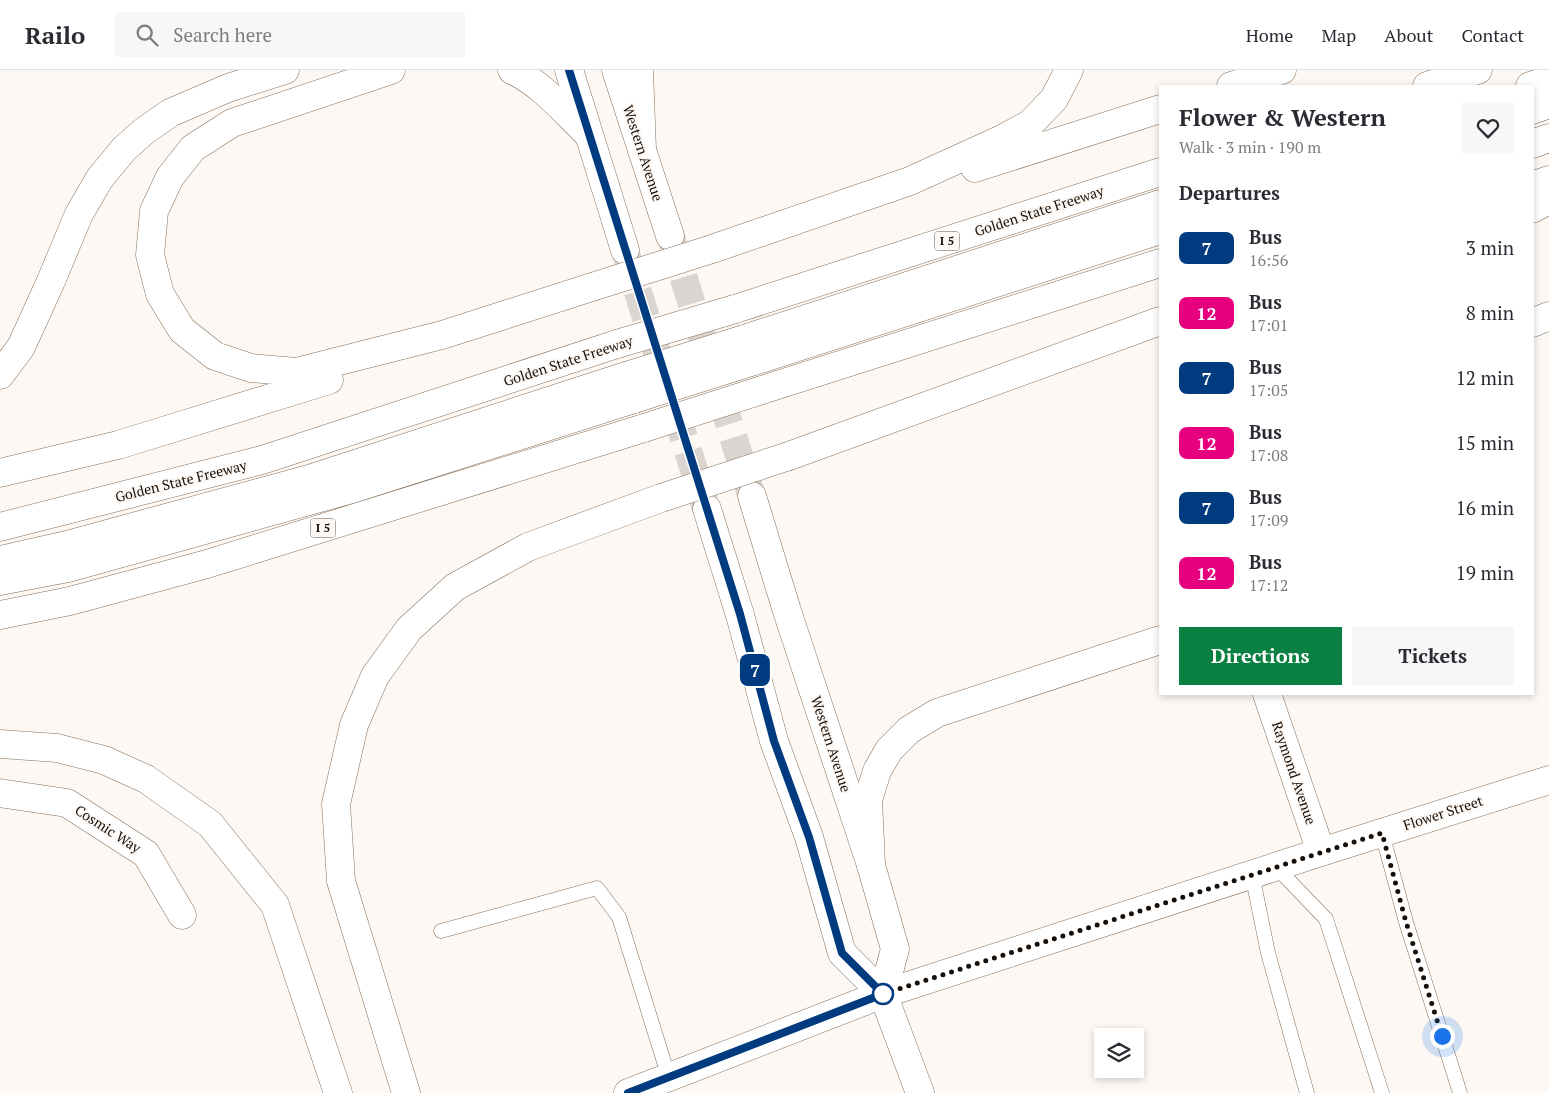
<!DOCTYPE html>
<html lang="en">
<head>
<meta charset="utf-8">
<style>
	body { margin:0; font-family:"PT Serif",serif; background:#f7f7f7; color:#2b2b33; height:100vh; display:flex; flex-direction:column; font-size:19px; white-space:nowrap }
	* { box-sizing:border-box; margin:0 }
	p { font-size:16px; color:#7c7c81 }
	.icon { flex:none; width:28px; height:28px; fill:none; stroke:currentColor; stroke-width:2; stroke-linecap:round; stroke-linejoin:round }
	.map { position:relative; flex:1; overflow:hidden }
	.panel { position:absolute; left:1159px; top:15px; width:375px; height:610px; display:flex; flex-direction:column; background:#fff; border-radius:0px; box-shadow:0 2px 8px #0003 }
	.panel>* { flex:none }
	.badge { padding:0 10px; border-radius:8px; font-size:18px; line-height:32px }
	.tools { position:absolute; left:1094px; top:958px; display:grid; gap:10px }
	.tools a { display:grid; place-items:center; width:50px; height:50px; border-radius:0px; background:#fff; box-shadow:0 2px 8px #0003; font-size:25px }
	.you { position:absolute; width:25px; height:25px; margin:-12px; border:4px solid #fff; border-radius:50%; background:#1a73e8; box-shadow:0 0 0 8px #1a73e833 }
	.map>.badge { position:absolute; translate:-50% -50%; box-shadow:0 0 0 2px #fff }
	h2 { padding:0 20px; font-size:19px; line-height:45px }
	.round { display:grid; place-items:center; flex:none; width:52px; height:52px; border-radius:0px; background:#f7f7f7 }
	.summary { display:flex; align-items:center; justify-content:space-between; height:85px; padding:0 20px }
	h1 { font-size:24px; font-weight:700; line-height:38px }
	.action { display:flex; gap:10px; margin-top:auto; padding:10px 20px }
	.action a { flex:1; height:58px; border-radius:0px; background:#0b8043; color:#fff; font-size:20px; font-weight:700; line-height:58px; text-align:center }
	.action a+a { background:#f7f7f7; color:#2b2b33 }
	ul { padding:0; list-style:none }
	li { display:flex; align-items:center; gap:15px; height:65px; padding:0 20px }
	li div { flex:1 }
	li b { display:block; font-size:19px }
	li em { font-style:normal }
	li .badge { min-width:55px; font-weight:700; text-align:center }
	header { display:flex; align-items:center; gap:30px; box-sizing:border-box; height:70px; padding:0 25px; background:#fff; border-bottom:1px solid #e1e1e2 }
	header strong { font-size:24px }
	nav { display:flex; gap:28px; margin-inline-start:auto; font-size:18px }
	.search { width:350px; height:45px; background:#f7f7f7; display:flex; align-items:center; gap:12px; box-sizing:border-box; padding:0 18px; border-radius:0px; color:#7c7c81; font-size:19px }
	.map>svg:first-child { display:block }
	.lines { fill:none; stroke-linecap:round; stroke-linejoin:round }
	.secondary-tunnel { stroke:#dad5d0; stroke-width:28; stroke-dasharray:28 14; stroke-linecap:butt }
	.lane-casing { stroke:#856f5b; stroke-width:15 }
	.street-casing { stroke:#856f5b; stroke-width:29 }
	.secondary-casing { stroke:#856f5b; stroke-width:29 }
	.highway-casing { stroke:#856f5b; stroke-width:29 }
	.lane { stroke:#fff; stroke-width:14 }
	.street { stroke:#fff; stroke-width:28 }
	.secondary { stroke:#fff; stroke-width:28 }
	.highway { stroke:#fff; stroke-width:28 }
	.highway-bridge-casing { stroke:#856f5b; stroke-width:29; stroke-linecap:butt }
	.highway-bridge { stroke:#fff; stroke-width:28 }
	.line-casing { stroke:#fff; stroke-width:11 }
	.line { stroke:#003b80; stroke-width:8 }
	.walk { stroke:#170e07; stroke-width:5; stroke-dasharray:0 9 }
	.stop-dot { fill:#fff; stroke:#003b80; stroke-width:2.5 }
	.labels { text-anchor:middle; stroke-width:4; stroke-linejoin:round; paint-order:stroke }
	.shield { fill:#fdf8f4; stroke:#5c544e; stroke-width:1 }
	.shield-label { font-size:12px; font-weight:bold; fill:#170e07 }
	.street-label { font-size:14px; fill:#170e07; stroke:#fdf8f4 }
</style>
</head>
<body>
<header>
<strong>Railo</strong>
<div class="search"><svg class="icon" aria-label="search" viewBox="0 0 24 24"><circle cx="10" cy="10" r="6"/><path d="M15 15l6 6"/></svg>Search here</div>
<nav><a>Home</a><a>Map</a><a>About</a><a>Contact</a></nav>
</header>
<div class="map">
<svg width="1549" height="1023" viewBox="0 0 1549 1023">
	<rect width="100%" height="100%" fill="#fdf8f4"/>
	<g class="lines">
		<path class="secondary-tunnel" d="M 671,167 L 751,424
			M 625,181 L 706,438"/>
		<defs>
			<path id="lane" d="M 1382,763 L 1406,852 L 1460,1023
				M 1276,797 L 1326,849 L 1382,1023
				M 1252,804 L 1268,883 L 1307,1023
				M 441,861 L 597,818 L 619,847 L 669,1008"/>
			<path id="street" d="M 1532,253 L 1549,246
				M 1267,624 L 1321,782
				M 0,723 L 67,733 L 146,784 L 182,845"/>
			<path id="secondary" d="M 569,0 L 625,180
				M 616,0 L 670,166
				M 752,426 L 787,541 L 871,795 L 895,879 L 883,924
				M 707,439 L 740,545 L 774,671 L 809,767 L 842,883 L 883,924 L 920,1023
				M 628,1023 L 883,924 L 1321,782 L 1549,710"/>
			<path id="highway" d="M 391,0 L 232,53 L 193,78 L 170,107 L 154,141 L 150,185 L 160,224 L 182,260 L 215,286 L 251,298 L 296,302 L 442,265 L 592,217
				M 512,0 C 542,14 564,41 588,64
				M 639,0 L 642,80
				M 1231,16 L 1282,0
				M 1427,16 L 1478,0
				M 1530,16 L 1549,10
				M 1532,40 L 1549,34
				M 1532,74 L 1549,68
				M 975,98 L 1160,39
				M 1532,116 L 1549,110
				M 1532,139 L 1549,130
				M 712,179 L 910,111 L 1000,70 L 1030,54 L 1054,29 L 1069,0
				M 735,239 L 1160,102
				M 744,269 L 1160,134
				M 751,292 L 1160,160
				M 0,305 L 21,277 L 51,211 L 79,144 L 100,108 L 124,79 L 143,62 L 170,43 L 228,18 L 285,0
				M 762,320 L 1160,193
				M 789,386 L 1160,251
				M 0,403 L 118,375 L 329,310
				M 0,457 L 262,390 L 617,274
				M 0,490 L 67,475 L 309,409 L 626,306
				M 0,511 L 68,498 L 352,419 L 634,329
				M 0,545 L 70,531 L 207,494 L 644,358
				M 0,674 L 57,678 L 104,690 L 146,709 L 210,754 L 275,835 L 338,1023
				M 871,795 L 868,730 L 877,701 L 889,680 L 909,660 L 937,643 L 1160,570
				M 406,1023 L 341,811 L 336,734 L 354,655 L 375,606 L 409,559 L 455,517 L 528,477 L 661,428"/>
		</defs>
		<use href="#lane" class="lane-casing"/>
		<use href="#street" class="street-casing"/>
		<use href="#secondary" class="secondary-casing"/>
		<use href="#highway" class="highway-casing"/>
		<use href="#lane" class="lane"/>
		<use href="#street" class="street"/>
		<use href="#secondary" class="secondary"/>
		<use href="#highway" class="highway"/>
		<defs>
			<path id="highway-bridge" d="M 592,217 L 712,179
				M 617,274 L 735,239
				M 626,306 L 744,269
				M 634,329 L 751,292
				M 644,358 L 762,320
				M 661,428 L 789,386"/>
		</defs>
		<use href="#highway-bridge" class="highway-bridge-casing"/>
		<use href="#highway-bridge" class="highway-bridge"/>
	</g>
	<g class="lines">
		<defs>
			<path id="line" d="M 569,0 L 740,544 L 774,671 L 809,767 L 842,883 L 883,924 L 628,1023"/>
		</defs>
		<use href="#line" class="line-casing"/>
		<use href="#line" class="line"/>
		<path class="walk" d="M 883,924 L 1382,763 L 1406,852 L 1442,966"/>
	</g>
	<circle class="stop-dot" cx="883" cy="924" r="10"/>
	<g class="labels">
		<g class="shield">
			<rect x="934.5" y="161.5" width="25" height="19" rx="4"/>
			<rect x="310.5" y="448.5" width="25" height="19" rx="4"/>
		</g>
		<g class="shield-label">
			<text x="947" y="175">I 5</text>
			<text x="323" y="462">I 5</text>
		</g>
		<g class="street-label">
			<text transform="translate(643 83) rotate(72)" y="5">Western Avenue</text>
			<text transform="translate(1039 141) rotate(-18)" y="5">Golden State Freeway</text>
			<text transform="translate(568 291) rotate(-18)" y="5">Golden State Freeway</text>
			<text transform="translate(181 411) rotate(-14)" y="5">Golden State Freeway</text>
			<text transform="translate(831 674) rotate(72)" y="5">Western Avenue</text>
			<text transform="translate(1294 703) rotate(71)" y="5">Raymond Avenue</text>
			<text transform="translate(1443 743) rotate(-18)" y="5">Flower Street</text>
			<text transform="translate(108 759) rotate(33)" y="5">Cosmic Way</text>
		</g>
	</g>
</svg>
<div class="tools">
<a><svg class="icon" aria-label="layers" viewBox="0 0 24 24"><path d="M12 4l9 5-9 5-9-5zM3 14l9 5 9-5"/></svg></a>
</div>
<div class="you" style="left:1442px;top:966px"></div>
<b class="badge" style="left:755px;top:600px;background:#003b80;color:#fff">7</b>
<section class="panel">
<div class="summary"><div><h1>Flower &amp; Western</h1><p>Walk · 3 min · 190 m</p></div><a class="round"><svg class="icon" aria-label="heart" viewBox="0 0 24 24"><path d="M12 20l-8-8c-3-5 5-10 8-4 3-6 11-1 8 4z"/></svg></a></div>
<h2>Departures</h2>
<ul>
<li><span class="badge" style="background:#003b80;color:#fff">7</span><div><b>Bus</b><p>16:56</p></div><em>3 min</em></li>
<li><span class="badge" style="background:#e6007e;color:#fff">12</span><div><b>Bus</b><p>17:01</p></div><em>8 min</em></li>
<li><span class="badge" style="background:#003b80;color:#fff">7</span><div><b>Bus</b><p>17:05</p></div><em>12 min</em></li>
<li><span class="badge" style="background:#e6007e;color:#fff">12</span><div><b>Bus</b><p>17:08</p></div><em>15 min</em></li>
<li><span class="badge" style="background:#003b80;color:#fff">7</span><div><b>Bus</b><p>17:09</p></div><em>16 min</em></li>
<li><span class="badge" style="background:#e6007e;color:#fff">12</span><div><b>Bus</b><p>17:12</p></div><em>19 min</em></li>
</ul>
<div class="action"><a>Directions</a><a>Tickets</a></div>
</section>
</div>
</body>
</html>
